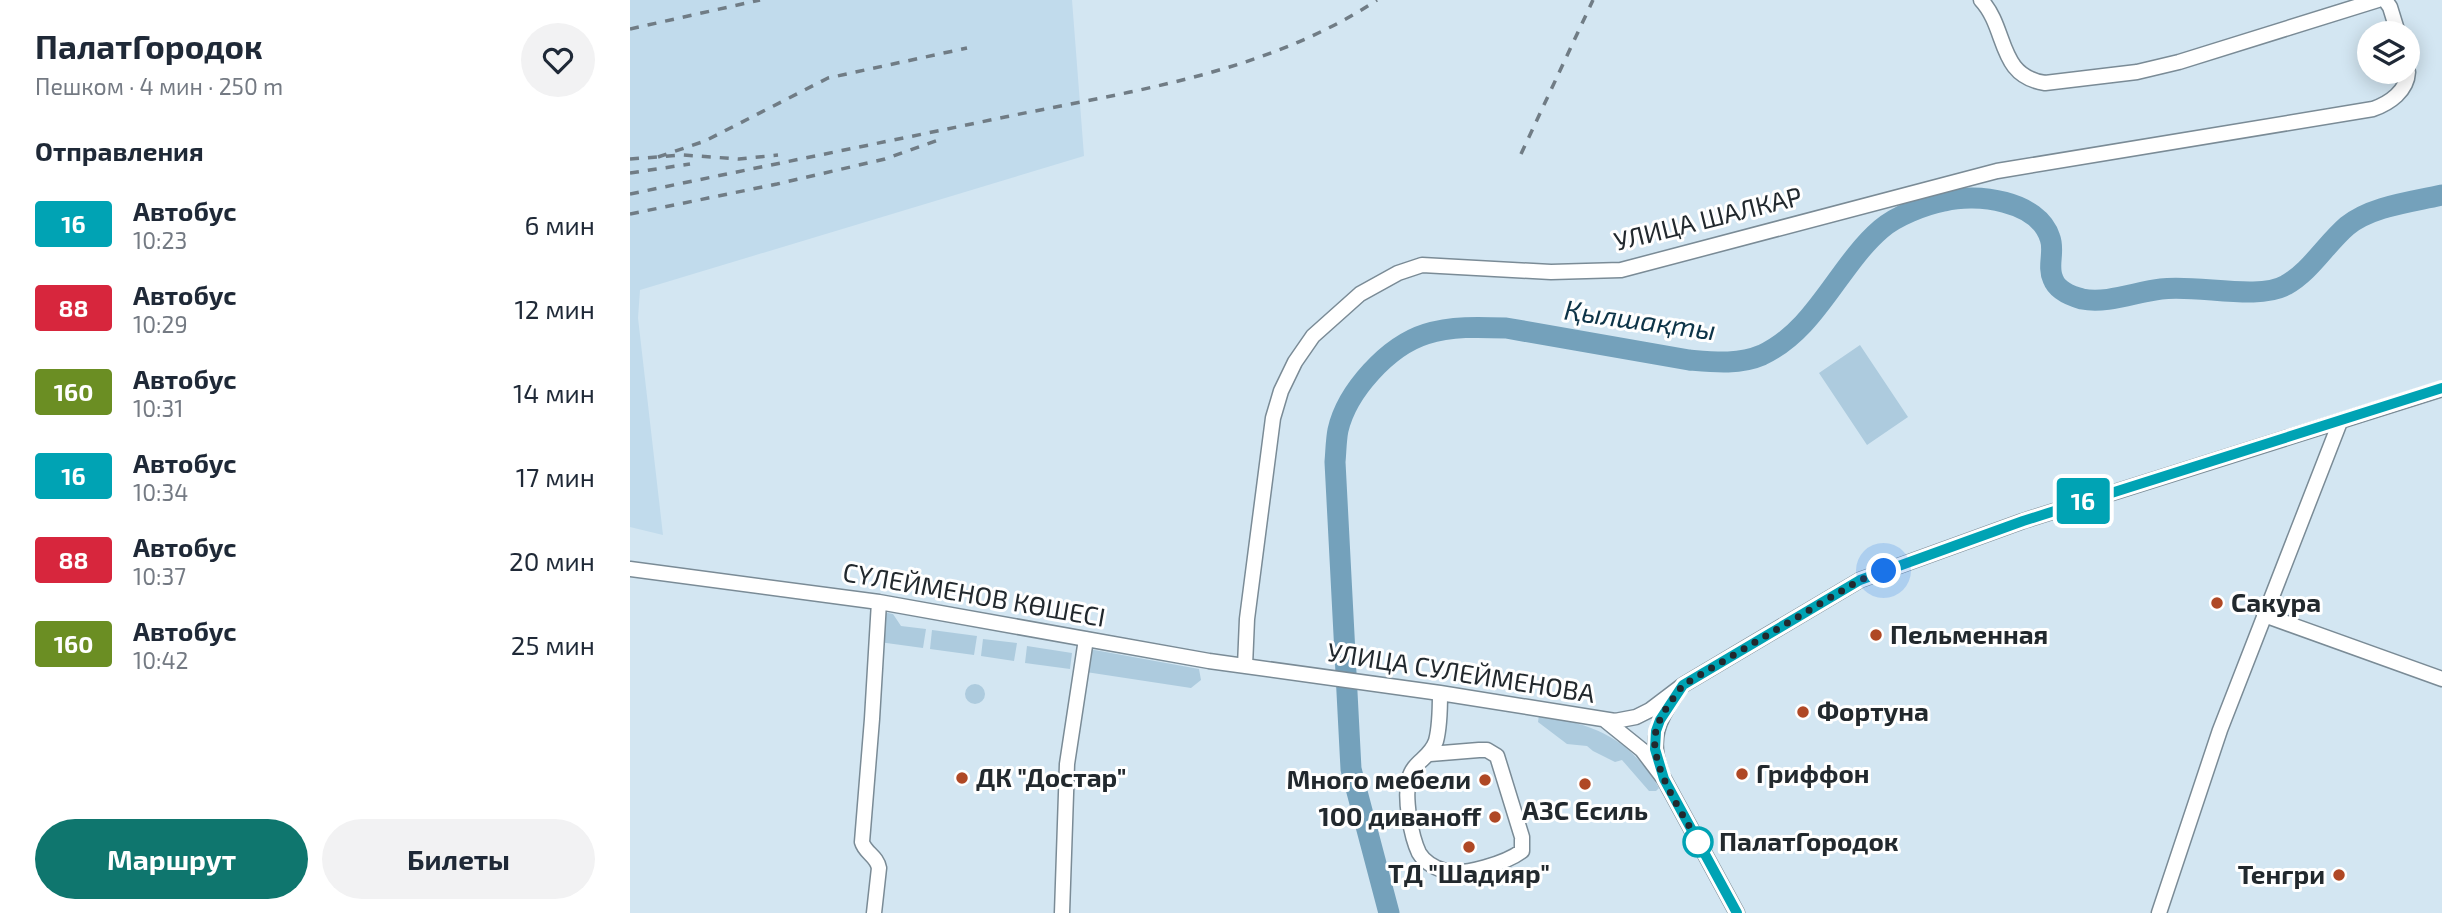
<!DOCTYPE html>
<html lang="ru">
<head>
<meta charset="utf-8">
<style>
	body { margin:0; font-family:"Exo 2",sans-serif; background:#f2f2f3; color:#1f2937; height:100vh; display:flex; flex-direction:column; font-size:26px; white-space:nowrap }
	* { box-sizing:border-box; margin:0 }
	p { font-size:23px; color:#747a83 }
	.icon { flex:none; width:38px; height:38px; fill:none; stroke:currentColor; stroke-width:2; stroke-linecap:round; stroke-linejoin:round }
	.map { position:relative; flex:1; overflow:hidden }
	.side { display:flex; flex-direction:column; background:#fff; width:630px }
	.side>* { flex:none }
	.badge { padding:0 14px; border-radius:5px; font-size:24px; line-height:46px }
	.controls { position:absolute; left:1727px; top:21px; display:grid; gap:14px }
	.controls a { display:grid; place-items:center; width:63px; height:63px; border-radius:50%; background:#fff; box-shadow:0 4px 18px #0003; font-size:35px }
	.you { position:absolute; width:35px; height:35px; margin:-18px; border:5px solid #fff; border-radius:50%; background:#1a73e8; box-shadow:0 0 0 10px #1a73e833 }
	.map>.badge { position:absolute; translate:-50% -50%; box-shadow:0 0 0 4px #fff }
	h2 { padding:0 35px; font-size:26px; line-height:63px }
	.round { display:grid; place-items:center; flex:none; width:74px; height:74px; border-radius:37px; background:#f2f2f3 }
	.head { display:flex; align-items:center; justify-content:space-between; height:119px; padding:0 35px }
	h1 { font-size:33px; font-weight:700; line-height:52px }
	.action { display:flex; gap:14px; margin-top:auto; padding:14px 35px }
	.action a { flex:1; height:80px; border-radius:42px; background:#0f766e; color:#fff; font-size:28px; font-weight:700; line-height:80px; text-align:center }
	.action a+a { background:#f2f2f3; color:#1f2937 }
	ul { padding:0; list-style:none }
	li { display:flex; align-items:center; gap:21px; height:84px; padding:0 35px }
	li div { flex:1 }
	li b { display:block; font-size:26px }
	li em { font-style:normal }
	li .badge { min-width:77px; font-weight:700; text-align:center }
	main { display:flex; flex:1; min-height:0 }
	.map>svg:first-child { display:block }
	.built { fill:#c1dbec }
	.green { fill:#adcbde }
	.lines { fill:none; stroke-linecap:round; stroke-linejoin:round }
	.river { stroke:#74a1bb; stroke-width:21 }
	.minor-casing { stroke:#7a8b96; stroke-width:17 }
	.minor { stroke:#fff; stroke-width:14 }
	.rail { stroke:#707c85; stroke-width:3.5; stroke-dasharray:9 9; stroke-linecap:butt }
	.line-casing { stroke:#fff; stroke-width:16 }
	.line { stroke:#00a3b4; stroke-width:10 }
	.walk { stroke:#22292e; stroke-width:7; stroke-dasharray:0 12.6 }
	.poi-dot { fill:#af4825; stroke:#fff; stroke-width:2.5 }
	.stop-dot { fill:#fff; stroke:#00a3b4; stroke-width:3.5 }
	.labels { text-anchor:middle; stroke-width:6; stroke-linejoin:round; paint-order:stroke }
	.street-label { font-size:26px; fill:#22292e; stroke:#fff }
	.poi-label { font-size:26px; font-weight:bold; fill:#22292e; stroke:#fff; text-anchor:start }
	.stop-label { font-size:26px; font-weight:bold; fill:#22292e; stroke:#fff; text-anchor:start }
	.water-label { font-size:28px; font-style:italic; fill:#0d3448; stroke:#fff }
</style>
</head>
<body>
<main>
<section class="side">
<div class="head"><div><h1>ПалатГородок</h1><p>Пешком · 4 мин · 250 m</p></div><a class="round"><svg class="icon" aria-label="heart" viewBox="0 0 24 24"><path d="M12 20l-8-8c-3-5 5-10 8-4 3-6 11-1 8 4z"/></svg></a></div>
<h2>Отправления</h2>
<ul>
<li><span class="badge" style="background:#00a3b4;color:#fff">16</span><div><b>Автобус</b><p>10:23</p></div><em>6 мин</em></li>
<li><span class="badge" style="background:#d7263d;color:#fff">88</span><div><b>Автобус</b><p>10:29</p></div><em>12 мин</em></li>
<li><span class="badge" style="background:#6b8e23;color:#fff">160</span><div><b>Автобус</b><p>10:31</p></div><em>14 мин</em></li>
<li><span class="badge" style="background:#00a3b4;color:#fff">16</span><div><b>Автобус</b><p>10:34</p></div><em>17 мин</em></li>
<li><span class="badge" style="background:#d7263d;color:#fff">88</span><div><b>Автобус</b><p>10:37</p></div><em>20 мин</em></li>
<li><span class="badge" style="background:#6b8e23;color:#fff">160</span><div><b>Автобус</b><p>10:42</p></div><em>25 мин</em></li>
</ul>
<div class="action"><a>Маршрут</a><a>Билеты</a></div>
</section>
<div class="map">
<svg width="1812" height="913" viewBox="0 0 1812 913">
	<rect width="100%" height="100%" fill="#d3e6f2"/>
	<path class="built" d="M 0,0 L 442,0 L 454,156 L 10,290 L 8,318 L 33,535 L 0,527 Z"/>
	<path class="green" d="M 1230,345 L 1278,417 L 1237,445 L 1189,373 Z
		M 253,612 L 263,614 L 271,626 L 296,629 L 293,648 L 249,642 Z
		M 302,630 L 347,636 L 344,655 L 300,649 Z
		M 353,639 L 387,643 L 384,661 L 351,656 Z
		M 397,646 L 442,653 L 440,669 L 395,663 Z
		M 459,649 L 569,669 L 571,680 L 561,688 L 456,672 Z
		M335 694a10 10 0 1 1 20 0a10 10 0 1 1-20 0Z
		M 909,715 C 965,725 999,737 1029,788 L 1026,791 L 1019,791 L 992,760 L 985,762 L 963,751 L 957,746 L 937,744 L 908,722 Z"/>
	<g class="lines">
		<path class="river" d="M 759,913 L 721,769 L 705,462 C 706,451 706,440 708,430 C 717,391 758,346 796,334 C 821,326 849,327 876,328 L 1059,360 C 1083,362 1109,365 1132,355 C 1186,330 1208,266 1251,229 C 1266,216 1294,205 1314,201 C 1346,193 1408,200 1420,238 C 1425,251 1417,266 1423,279 C 1427,290 1441,296 1452,299 C 1477,304 1506,292 1531,289 C 1567,284 1628,301 1656,285 C 1680,272 1696,244 1717,226 C 1742,206 1782,202 1812,195"/>
		<defs>
			<path id="minor" d="M 1351,0 C 1378,29 1367,76 1415,83 L 1507,72 L 1549,62 L 1748,0
				M 1755,0 L 1760,7 L 1768,33
				M 0,569 L 249,602 L 579,661 L 810,693 L 985,721 L 1006,717 L 1020,710 L 1053,685 L 1230,580 L 1393,521 L 1812,389
				M 1634,615 L 1812,679
				M 615,666 L 617,619 L 643,418 L 651,391 L 665,362 L 683,336 L 730,294 L 768,273 L 792,265 L 921,272 L 991,270 L 1367,171 L 1743,109 C 1760,103 1777,91 1778,72
				M 976,721 L 1012,750 L 1034,779 L 1107,913
				M 800,754 L 849,750 L 857,750 L 867,756 L 892,837 L 892,851 C 876,863 834,876 815,871 C 805,868 795,863 789,853 C 781,836 774,798 779,779 C 783,761 800,759 806,741 C 810,726 810,709 810,693
				M 1030,768 C 1020,740 1028,720 1045,696
				M 244,913 L 249,868 C 247,856 235,853 232,842 L 242,719 L 249,602
				M 432,913 L 437,764 L 456,639
				M 1529,913 L 1590,730 L 1710,422"/>
		</defs>
		<use href="#minor" class="minor-casing"/>
		<use href="#minor" class="minor"/>
		<path class="rail" d="M 0,29 L 130,0
			M 891,154 L 963,0
			M 28,157 L 75,141 L 198,78 L 337,48
			M 0,159 L 53,155 L 109,159 L 148,155
			M 0,173 L 60,164
			M 0,194 C 125,168 250,143 375,117 C 502,91 637,73 747,0
			M 0,214 L 147,184 L 255,159 L 314,138"/>
	</g>
	<g class="lines">
		<defs>
			<path id="line" d="M 1107,913 L 1034,779 L 1025,749 L 1026,731 L 1030,720 L 1053,685 L 1230,580 L 1393,521 L 1812,388"/>
		</defs>
		<use href="#line" class="line-casing"/>
		<use href="#line" class="line"/>
		<path class="walk" d="M 1068,842 L 1073,850 C 1057,820 1017,765 1026,731 C 1030,714 1043,699 1053,685 L 1230,580 L 1254,571"/>
	</g>
	<g class="poi-dot">
		<circle cx="1587" cy="603" r="7"/>
		<circle cx="1246" cy="635" r="7"/>
		<circle cx="1173" cy="712" r="7"/>
		<circle cx="1112" cy="774" r="7"/>
		<circle cx="332" cy="778" r="7"/>
		<circle cx="855" cy="780" r="7"/>
		<circle cx="955" cy="784" r="7"/>
		<circle cx="865" cy="817" r="7"/>
		<circle cx="839" cy="847" r="7"/>
		<circle cx="1709" cy="875" r="7"/>
	</g>
	<circle class="stop-dot" cx="1068" cy="842" r="14"/>
	<g class="labels">
		<g class="street-label">
			<text transform="translate(1078 219) rotate(-14)" y="9">УЛИЦА ШАЛКАР</text>
			<text transform="translate(344 595) rotate(10)" y="9">СҮЛЕЙМЕНОВ КӨШЕСІ</text>
			<text transform="translate(831 673) rotate(9)" y="9">УЛИЦА СУЛЕЙМЕНОВА</text>
		</g>
		<g class="poi-label">
			<text x="1601" y="612">Сакура</text>
			<text x="1260" y="644">Пельменная</text>
			<text x="1187" y="721">Фортуна</text>
			<text x="1126" y="783">Гриффон</text>
			<text x="346" y="787">ДК "Достар"</text>
			<text x="841" y="789" text-anchor="end">Много мебели</text>
			<text x="955" y="820" text-anchor="middle">АЗС Есиль</text>
			<text x="851" y="826" text-anchor="end">100 диваноff</text>
			<text x="839" y="883" text-anchor="middle">ТД "Шадияр"</text>
			<text x="1695" y="884" text-anchor="end">Тенгри</text>
		</g>
		<g class="stop-label">
			<text x="1089" y="851">ПалатГородок</text>
		</g>
		<g class="water-label">
			<text transform="translate(1010 320) rotate(8)" y="10">Қылшақты</text>
		</g>
	</g>
</svg>
<div class="controls">
<a><svg class="icon" aria-label="layers" viewBox="0 0 24 24"><path d="M12 4l9 5-9 5-9-5zM3 14l9 5 9-5"/></svg></a>
</div>
<div class="you" style="left:1254px;top:571px"></div>
<b class="badge" style="left:1453px;top:501px;background:#00a3b4;color:#fff">16</b>
</div>
</main>
</body>
</html>
